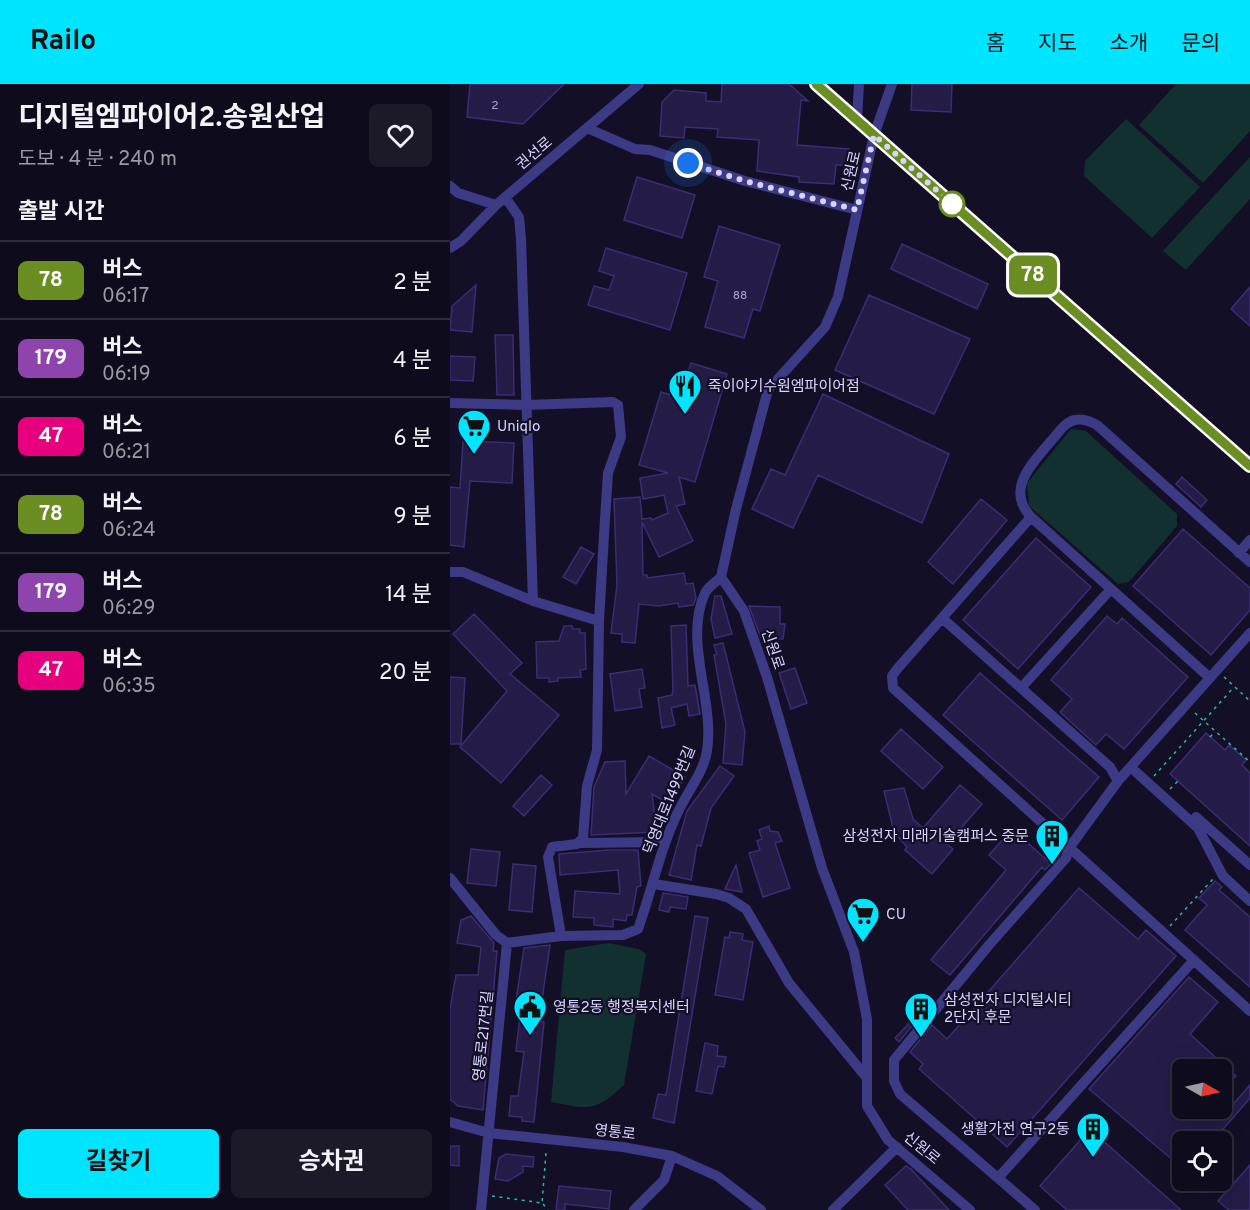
<!DOCTYPE html>
<html lang="ko">
<head>
<meta charset="utf-8">
<style>
	body { margin:0; font-family:Overpass,"Noto Sans KR",sans-serif; background:#1c1929; color:#f1f3f6; height:100vh; display:flex; flex-direction:column; font-size:22px; white-space:nowrap }
	* { box-sizing:border-box; margin:0 }
	p { font-size:20px; color:#9b9ba3 }
	.icon { flex:none; width:33px; height:33px; fill:none; stroke:currentColor; stroke-width:2; stroke-linecap:round; stroke-linejoin:round }
	.map { position:relative; flex:1; overflow:hidden }
	.drawer { display:flex; flex-direction:column; background:#0e0b1c; width:450px }
	.drawer>* { flex:none }
	.badge { padding:0 12px; border-radius:9px; font-size:21px; line-height:39px }
	.needle { width:39px; rotate:99deg }
	.buttons { position:absolute; left:722px; top:975px; display:grid; gap:12px }
	.buttons a { display:grid; place-items:center; width:60px; height:60px; border-radius:9px; background:#0e0b1c; box-shadow:0 6px 24px #0002,0 0 0 2px #2e2b3b; font-size:30px }
	.you { position:absolute; width:30px; height:30px; margin:-15px; border:4px solid #fff; border-radius:50%; background:#1a73e8; box-shadow:0 0 0 9px #1a73e833 }
	.map>.badge { position:absolute; translate:-50% -50%; box-shadow:0 0 0 3px #fff }
	h2 { padding:0 18px; font-size:22px; line-height:54px }
	.round { display:grid; place-items:center; flex:none; width:63px; height:63px; border-radius:9px; background:#1c1929 }
	.overview { display:flex; align-items:center; justify-content:space-between; height:102px; padding:0 18px }
	h1 { font-size:28px; font-weight:700; line-height:45px }
	.button { display:flex; gap:12px; margin-top:auto; padding:12px 18px }
	.button a { flex:1; height:69px; border-radius:9px; background:#00e5ff; color:#111; font-size:24px; font-weight:700; line-height:69px; text-align:center }
	.button a+a { background:#1c1929; color:#f1f3f6 }
	ul { padding:0; list-style:none }
	li { display:flex; align-items:center; gap:18px; height:78px; padding:0 18px; border-top:2px solid #2e2b3b }
	li div { flex:1 }
	li b { display:block; font-size:22px }
	li em { font-style:normal }
	li .badge { min-width:66px; font-weight:700; text-align:center }
	header { display:flex; align-items:center; gap:36px; box-sizing:border-box; height:84px; padding:0 30px; background:#00e5ff; color:#111 }
	header strong { font-size:28px }
	nav { display:flex; gap:33px; margin-inline-start:auto; font-size:21px }
	main { display:flex; flex:1; min-height:0 }
	.map>svg:first-child { display:block }
	.green { fill:#12302f }
	.building { fill:#241b47; stroke:#3b2d73; stroke-width:1.5 }
	.lines { fill:none; stroke-linecap:round; stroke-linejoin:round }
	.path { stroke:#2fb8b0; stroke-width:1.5; stroke-dasharray:3 4.5; stroke-linecap:butt }
	.minor { stroke:#3d3a85; stroke-width:10 }
	.line-casing { stroke:#fff; stroke-width:14 }
	.line { stroke:#6b8e23; stroke-width:9 }
	.walk { stroke:#d9d4ff; stroke-width:6; stroke-dasharray:0 10.8 }
	.stop-dot { fill:#fff; stroke:#6b8e23; stroke-width:3 }
	.labels { text-anchor:middle; stroke-width:4.5; stroke-linejoin:round; paint-order:stroke }
	.number-label { font-size:12px; fill:#aca6d1 }
	.street-label { font-size:15px; fill:#d9d4ff; stroke:#130f26 }
	.poi-label { font-size:15px; fill:#d9d4ff; stroke:#130f26; text-anchor:start }
</style>
</head>
<body>
<header>
<strong>Railo</strong>
<nav><a>홈</a><a>지도</a><a>소개</a><a>문의</a></nav>
</header>
<main>
<section class="drawer">
<div class="overview"><div><h1>디지털엠파이어2.송원산업</h1><p>도보 · 4 분 · 240 m</p></div><a class="round"><svg class="icon" aria-label="heart" viewBox="0 0 24 24"><path d="M12 20l-8-8c-3-5 5-10 8-4 3-6 11-1 8 4z"/></svg></a></div>
<h2>출발 시간</h2>
<ul>
<li><span class="badge" style="background:#6b8e23;color:#fff">78</span><div><b>버스</b><p>06:17</p></div><em>2 분</em></li>
<li><span class="badge" style="background:#8e44ad;color:#fff">179</span><div><b>버스</b><p>06:19</p></div><em>4 분</em></li>
<li><span class="badge" style="background:#e6007e;color:#fff">47</span><div><b>버스</b><p>06:21</p></div><em>6 분</em></li>
<li><span class="badge" style="background:#6b8e23;color:#fff">78</span><div><b>버스</b><p>06:24</p></div><em>9 분</em></li>
<li><span class="badge" style="background:#8e44ad;color:#fff">179</span><div><b>버스</b><p>06:29</p></div><em>14 분</em></li>
<li><span class="badge" style="background:#e6007e;color:#fff">47</span><div><b>버스</b><p>06:35</p></div><em>20 분</em></li>
</ul>
<div class="button"><a>길찾기</a><a>승차권</a></div>
</section>
<div class="map">
<svg width="800" height="1126" viewBox="0 0 800 1126">
	<rect width="100%" height="100%" fill="#130f26"/>
	<path class="green" d="M 726,0 L 800,0 L 800,47 L 753,99 L 689,41 Z
		M 676,35 L 750,103 L 702,154 L 634,92 L 635,77 Z
		M 800,73 L 800,115 L 736,186 L 713,167 Z
		M 621,345 L 636,347 L 727,430 L 727,442 L 679,498 L 668,500 L 579,422 L 577,399 Z
		M 158,859 L 189,865 L 196,870 L 174,1001 C 144,1029 139,1025 101,1018 L 115,866 Z"/>
	<path class="building" d="M 20,0 L 114,0 L 73,40 L 17,33 Z
		M 272,0 L 339,0 L 358,17 L 351,16 L 347,61 L 399,65 L 397,81 L 386,81 L 384,100 L 349,98 L 349,93 L 307,87 L 309,56 L 267,53 L 268,45 L 235,43 L 234,54 L 210,52 L 212,18 L 224,6 L 256,9 L 256,17 L 271,18 Z
		M 462,0 L 502,0 L 501,28 L 461,26 Z
		M 187,93 L 245,111 L 232,154 L 174,136 Z
		M 269,142 L 330,161 L 310,227 L 303,225 L 294,254 L 255,243 L 268,197 L 254,193 Z
		M 452,160 L 538,200 L 527,225 L 441,185 Z
		M 156,164 L 237,189 L 220,246 L 138,221 L 144,202 L 159,206 L 164,192 L 149,187 Z
		M 26,201 L 22,248 L 0,246 L 2,222 Z
		M 800,203 L 800,242 L 781,225 Z
		M 419,211 L 520,255 L 484,330 L 385,286 Z
		M 45,251 L 63,251 L 64,311 L 47,311 Z
		M 0,272 L 25,273 L 23,297 L 0,296 Z
		M 241,279 L 277,290 L 245,398 L 229,393 L 235,420 L 226,422 L 243,457 L 209,473 L 192,438 L 193,491 L 197,491 L 197,494 L 234,489 L 236,500 L 243,499 L 246,514 L 243,521 L 229,523 L 228,519 L 209,522 L 189,520 L 185,559 L 172,558 L 172,550 L 161,549 L 167,501 L 164,415 L 190,413 L 192,435 L 201,434 L 202,436 L 218,429 L 214,411 L 193,415 L 190,394 L 218,389 L 189,381 L 211,308 L 230,314 Z
		M 373,310 L 499,370 L 472,439 L 368,391 L 343,444 L 302,425 L 321,385 L 335,391 Z
		M 13,357 L 64,359 L 62,399 L 20,397 L 14,463 L 0,461 L 0,403 L 10,404 Z
		M 732,393 L 757,416 L 751,423 L 726,400 Z
		M 531,415 L 557,436 L 503,500 L 478,478 Z
		M 733,445 L 800,504 L 800,526 L 761,571 L 683,502 Z
		M 586,454 L 641,503 L 568,585 L 513,536 Z
		M 131,463 L 144,470 L 126,500 L 113,493 Z
		M 265,512 L 271,512 L 282,550 L 265,554 L 261,535 Z
		M 299,522 L 330,523 L 330,540 L 335,540 L 333,555 L 311,554 Z
		M 24,530 L 72,579 L 60,590 L 109,631 L 51,699 L 10,663 L 57,607 L 3,550 Z
		M 657,532 L 667,540 L 672,534 L 738,593 L 674,665 L 656,650 L 646,661 L 610,628 L 622,615 L 601,596 Z
		M 236,541 L 238,602 L 245,601 L 250,630 L 239,632 L 237,620 L 221,624 L 225,641 L 212,644 L 208,614 L 222,611 L 223,607 L 221,542 Z
		M 114,542 L 122,542 L 123,545 L 130,545 L 130,549 L 135,549 L 136,585 L 130,586 L 131,593 L 108,594 L 108,597 L 99,598 L 99,594 L 87,594 L 86,558 L 109,557 Z
		M 273,559 L 295,648 L 292,681 L 273,679 L 276,640 L 264,571 L 267,570 L 264,561 Z
		M 345,584 L 357,619 L 341,625 L 329,589 Z
		M 192,585 L 195,604 L 189,605 L 192,623 L 165,627 L 160,590 Z
		M 530,589 L 649,693 L 612,736 L 493,631 Z
		M 0,593 L 15,594 L 11,660 L 0,660 Z
		M 451,645 L 493,683 L 473,705 L 431,667 Z
		M 756,649 L 775,666 L 779,661 L 796,676 L 792,681 L 800,689 L 800,762 L 720,690 Z
		M 199,672 L 235,693 L 219,720 L 202,710 L 207,748 L 141,751 L 144,703 L 155,678 L 175,677 L 176,710 Z
		M 270,682 L 284,692 L 261,724 L 251,762 L 247,761 L 241,796 L 219,791 L 237,727 Z
		M 91,691 L 102,701 L 74,732 L 63,722 Z
		M 510,701 L 532,720 L 497,760 L 503,765 L 482,790 L 455,766 L 457,763 L 444,748 L 434,707 L 454,704 L 463,735 L 473,744 Z
		M 319,742 L 320,747 L 328,748 L 332,757 L 325,759 L 340,804 L 313,813 L 299,769 L 310,766 L 307,757 L 312,755 L 309,746 Z
		M 562,745 L 599,778 L 604,772 L 606,774 L 595,786 L 592,783 L 500,891 L 481,876 L 556,786 L 539,771 Z
		M 21,765 L 50,768 L 46,802 L 17,799 Z
		M 160,766 L 188,766 L 191,802 L 187,803 L 182,831 L 177,831 L 176,837 L 163,835 L 163,843 L 144,841 L 144,834 L 123,833 L 125,807 L 170,810 L 168,786 L 110,791 L 109,770 Z
		M 63,780 L 86,782 L 82,828 L 59,826 Z
		M 286,781 L 292,808 L 275,805 Z
		M 765,797 L 772,803 L 769,806 L 800,833 L 800,903 L 735,846 L 757,821 L 749,814 Z
		M 629,804 L 688,855 L 696,846 L 726,872 L 557,1063 L 469,985 L 473,980 L 460,968 L 482,941 L 497,955 Z
		M 213,809 L 238,813 L 236,825 L 220,823 L 219,828 L 209,826 Z
		M 21,832 L 44,859 L 43,867 L 47,867 L 33,1026 L 8,1022 L 0,1015 L 0,925 L 6,891 L 28,891 L 31,863 L 7,859 L 11,836 Z
		M 245,832 L 258,834 L 224,1039 L 203,1034 L 208,1010 L 216,1011 Z
		M 280,848 L 293,850 L 292,856 L 303,858 L 293,916 L 265,911 L 275,853 L 279,854 Z
		M 100,861 L 89,937 L 94,938 L 84,1038 L 72,1037 L 72,1033 L 59,1032 L 61,1012 L 68,1012 L 74,968 L 66,967 L 71,923 L 65,923 L 74,864 Z
		M 739,893 L 768,918 L 740,950 L 786,992 L 771,1009 L 771,986 L 732,986 L 732,1024 L 763,1024 L 772,1033 L 800,1001 L 800,1014 L 762,1058 L 732,1058 L 732,1084 L 639,1005 Z
		M 469,929 L 471,931 L 449,958 L 445,954 Z
		M 255,959 L 268,962 L 267,972 L 276,973 L 274,983 L 268,982 L 262,1010 L 246,1007 Z
		M 640,1045 L 731,1126 L 617,1126 L 590,1102 Z
		M 0,1062 L 9,1062 L 9,1082 L 0,1081 Z
		M 56,1070 L 84,1073 L 83,1083 L 73,1082 L 73,1088 L 58,1097 L 45,1095 L 49,1074 Z
		M 800,1081 L 800,1126 L 779,1126 L 768,1117 Z
		M 456,1082 L 461,1085 L 499,1126 L 458,1126 L 435,1101 Z
		M 109,1102 L 161,1107 L 159,1125 L 115,1120 L 115,1126 L 106,1126 Z"/>
	<g class="lines">
		<path class="path" d="M 774,593 L 800,617
			M 745,629 L 800,678
			M 760,653 L 765,648
			M 704,692 L 784,603
			M 720,705 L 728,697
			M 720,842 L 763,795
			M 42,1112 L 92,1119 L 96,1069
			M 93,1120 L 98,1126"/>
		<path class="minor" d="M 366,0 L 800,382
			M 442,0 L 424,51 L 388,213 L 375,243 L 318,306 L 286,425 L 271,493 L 294,527 L 317,593 L 372,784 L 404,868 L 417,935 L 417,1022 L 438,1056 L 520,1126
			M 407,36 L 409,0
			M 137,44 L 185,65 L 200,66 L 295,97 L 407,126
			M 0,102 L 8,109 L 46,121
			M 0,164 L 11,157 L 46,121 L 189,0
			M 0,319 L 76,321 L 163,318 L 168,321 L 171,353 L 158,389 L 154,451 L 149,537 L 147,666 L 137,702 L 133,754 L 127,760 L 102,763 L 98,773 L 111,852
			M 581,433 L 448,584 L 442,592 L 443,604 L 800,927
			M 789,469 L 800,456
			M 0,488 L 13,488 L 83,517 L 71,155 L 69,133 L 55,113
			M 83,517 L 149,537
			M 492,534 L 660,683 L 668,697
			M 760,594 L 581,433 C 555,405 582,380 601,357 C 608,350 614,338 625,336 C 633,334 640,337 647,341 L 800,478
			M 571,604 L 661,505
			M 686,688 L 748,744 L 773,792 L 800,817
			M 746,733 L 800,781
			M 131,759 L 215,758
			M 0,794 L 46,851 L 57,859 L 111,852 L 173,851 L 188,845 C 202,806 210,765 228,728 C 237,708 253,690 257,667 C 265,616 233,558 255,509 C 258,503 266,498 271,493
			M 204,800 L 266,810 L 279,814 L 296,825 L 339,899 L 417,994
			M 0,1038 L 39,1049 L 173,1063 L 222,1072 L 267,1092 L 311,1126
			M 548,1094 L 450,1010 L 444,997 L 444,976 L 539,861 L 616,774 L 619,764 L 668,697 L 800,549
			M 31,1126 L 57,859
			M 184,1126 L 214,1096 L 222,1072
			M 383,1126 L 447,1063
			M 585,1126 L 548,1094 L 744,876"/>
	</g>
	<g class="lines">
		<defs>
			<path id="line" d="M 366,0 L 800,382"/>
		</defs>
		<use href="#line" class="line-casing"/>
		<use href="#line" class="line"/>
		<path class="walk" d="M 238,79 L 295,97 L 407,126 L 424,51 L 502,120"/>
	</g>
	<defs>
		<symbol id="restaurant-pin" viewBox="-11 -11 22 30"><path d="M0 17L-7.5 6A9.5 9.5 0 1 1 7.5 6Z" fill="#00e5ff" stroke="#130f26"/><path d="M-5-6h1v4h1v-4h1v4h1v-4h1v5L-1.5 .5V6h-2V.5L-5-1ZM5-6V6H3V1.5H1.5Q1.5-4 5-6Z" fill="#111"/></symbol>
		<symbol id="supermarket-pin" viewBox="-11 -11 22 30"><path d="M0 17L-7.5 6A9.5 9.5 0 1 1 7.5 6Z" fill="#00e5ff" stroke="#130f26"/><path d="M-6-5.5h2.5l.6 2H6L4.5 2H-2.5L-4.4-4H-6ZM-1.5 3.2a1.3 1.3 0 1 0 .1 0ZM3 3.2a1.3 1.3 0 1 0 .1 0Z" fill="#111"/></symbol>
		<symbol id="building-pin" viewBox="-11 -11 22 30"><path d="M0 17L-7.5 6A9.5 9.5 0 1 1 7.5 6Z" fill="#00e5ff" stroke="#130f26"/><path d="M-4-6H4V6H1V3H-1V6H-4ZM-2.5-4.3h1.7v1.8h-1.7ZM.8-4.3h1.7v1.8H.8ZM-2.5-1h1.7V.8h-1.7ZM.8-1h1.7V.8H.8Z" fill="#111"/></symbol>
		<symbol id="civic-pin" viewBox="-11 -11 22 30"><path d="M0 17L-7.5 6A9.5 9.5 0 1 1 7.5 6Z" fill="#00e5ff" stroke="#130f26"/><path d="M-.6-6.5H3V-4.5H.6V-3L4-1V1h2V6H-6V1h2V-1L-.6-3ZM-1.2 2.5V6h2.4V2.5Z" fill="#111"/></symbol>
	</defs>
	<g fill-rule="evenodd">
		<use href="#restaurant-pin" x="216" y="283" width="38" height="52"/>
		<use href="#supermarket-pin" x="5" y="323" width="38" height="52"/>
		<use href="#building-pin" x="583" y="733" width="38" height="52"/>
		<use href="#supermarket-pin" x="394" y="811" width="38" height="52"/>
		<use href="#civic-pin" x="61" y="904" width="38" height="52"/>
		<use href="#building-pin" x="452" y="906" width="38" height="52"/>
		<use href="#building-pin" x="624" y="1026" width="38" height="52"/>
	</g>
	<circle class="stop-dot" cx="502" cy="120" r="12"/>
	<g class="labels">
		<g class="number-label">
			<text x="45" y="25">2</text>
			<text x="290" y="215">88</text>
		</g>
		<g class="street-label">
			<text transform="translate(84 69) rotate(-40)" y="5">권선로</text>
			<text transform="translate(401 87) rotate(-77)" y="5">신원로</text>
			<text transform="translate(323 565) rotate(71)" y="5">신원로</text>
			<text transform="translate(219 716) rotate(-68)" y="5">덕영대로1499번길</text>
			<text transform="translate(33 952) rotate(-84)" y="5">영통로217번길</text>
			<text transform="translate(165 1048) rotate(7)" y="5">영통로</text>
			<text transform="translate(472 1064) rotate(39)" y="5">신원로</text>
		</g>
		<g class="poi-label">
			<text x="258" y="307">죽이야기수원엠파이어점</text>
			<text x="47" y="347">Uniqlo</text>
			<text x="579" y="757" text-anchor="end">삼성전자 미래기술캠퍼스 중문</text>
			<text x="436" y="835">CU</text>
			<text x="494" y="921">삼성전자 디지털시티<tspan x="494" dy="17">2단지 후문</tspan></text>
			<text x="103" y="928">영통2동 행정복지센터</text>
			<text x="620" y="1050" text-anchor="end">생활가전 연구2동</text>
		</g>
	</g>
</svg>
<div class="buttons">
<a><svg class="needle" viewBox="-14 -14 28 28"><path d="M0-13l5 13h-10z" fill="#e53935"/><path d="M0 13l5-13h-10z" fill="#9b9ba3"/></svg></a>
<a><svg class="icon" aria-label="locate" viewBox="0 0 24 24"><circle cx="12" cy="12" r="6"/><path d="M12 2v4M12 18v4M2 12h4M18 12h4"/></svg></a>
</div>
<div class="you" style="left:238px;top:79px"></div>
<b class="badge" style="left:583px;top:191px;background:#6b8e23;color:#fff">78</b>
</div>
</main>
</body>
</html>
